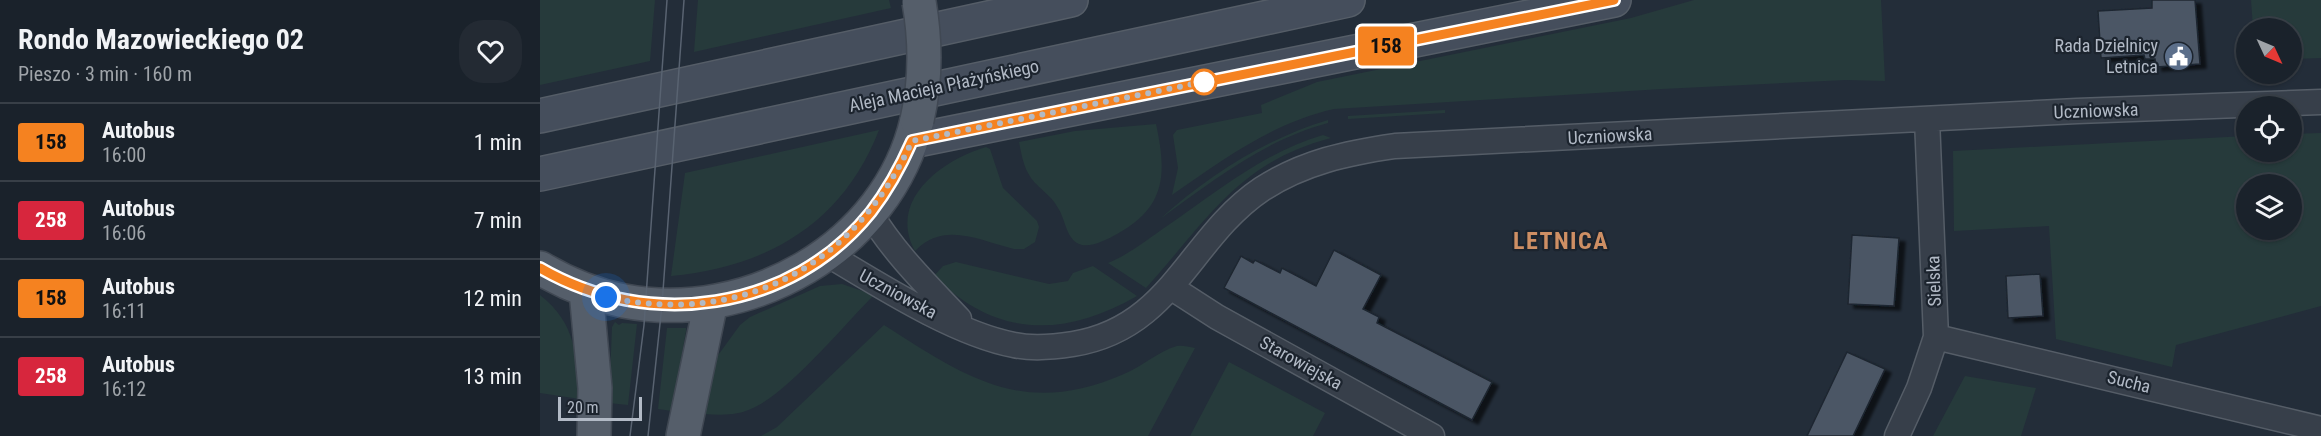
<!DOCTYPE html>
<html lang="pl">
<head>
<meta charset="utf-8">
<style>
	body { margin:0; font-family:"Roboto Condensed",sans-serif; background:#232a33; color:#f1f3f6; height:100vh; display:flex; flex-direction:column; font-size:22px; white-space:nowrap }
	* { box-sizing:border-box; margin:0 }
	p { font-size:20px; color:#9fa4a9 }
	.icon { flex:none; width:33px; height:33px; fill:none; stroke:currentColor; stroke-width:2; stroke-linecap:round; stroke-linejoin:round }
	.map { position:relative; flex:1; overflow:hidden }
	.sheet { display:flex; flex-direction:column; background:#1a222b; width:540px }
	.sheet>* { flex:none }
	.badge { padding:0 12px; border-radius:4px; font-size:21px; line-height:39px }
	.needle { width:39px; rotate:134deg }
	.tools { position:absolute; left:1696px; top:18px; display:grid; gap:12px }
	.tools a { display:grid; place-items:center; width:66px; height:66px; border-radius:50%; background:#1a222b; box-shadow:0 2px 4px #0004,0 0 0 2px #383f47; font-size:30px }
	.scale { position:absolute; left:18px; bottom:15px; width:84px; box-sizing:border-box; padding-left:6px; border:3px solid #b2bac6; border-top:0; font-size:16px; line-height:21px; white-space:nowrap; color:#b2bac6; -webkit-text-stroke:4px #1c242e; paint-order:stroke }
	.you { position:absolute; width:30px; height:30px; margin:-15px; border:4px solid #fff; border-radius:50%; background:#1a73e8; box-shadow:0 0 0 9px #1a73e833 }
	.map>.badge { position:absolute; translate:-50% -50%; box-shadow:0 0 0 3px #fff }
	.round { display:grid; place-items:center; flex:none; width:63px; height:63px; border-radius:24px; background:#232a33 }
	.head { display:flex; align-items:center; justify-content:space-between; height:102px; padding:0 18px }
	h1 { font-size:28px; font-weight:700; line-height:45px }
	ul { padding:0; list-style:none }
	li { display:flex; align-items:center; gap:18px; height:78px; padding:0 18px; border-top:2px solid #383f47 }
	li div { flex:1 }
	li b { display:block; font-size:22px }
	li em { font-style:normal }
	li .badge { min-width:66px; font-weight:700; text-align:center }
	main { display:flex; flex:1; min-height:0 }
	.map>svg:first-child { display:block }
	.green { fill:#263a3b; fill-rule:evenodd }
	.building { fill:#4c5765; stroke:#1e2630; stroke-width:1.5; filter:url(#shadow) }
	.lines { fill:none; stroke-linecap:round; stroke-linejoin:round }
	.minor-casing { stroke:#555d67; stroke-width:27 }
	.secondary-casing { stroke:#555d67; stroke-width:36 }
	.primary-casing { stroke:#404853; stroke-width:36 }
	.minor { stroke:#373f4a; stroke-width:24 }
	.secondary { stroke:#454e5c; stroke-width:33 }
	.primary { stroke:#555e6a; stroke-width:33 }
	.tram { stroke:#596371; stroke-width:1.5 }
	.primary-bridge-casing { stroke:#404853; stroke-width:36; stroke-linecap:butt }
	.primary-bridge { stroke:#555e6a; stroke-width:33 }
	.line-casing { stroke:#fff; stroke-width:14 }
	.line { stroke:#f58220; stroke-width:9 }
	.walk { stroke:#b2bac6; stroke-width:6; stroke-dasharray:0 10.8 }
	.stop-dot { fill:#fff; stroke:#f58220; stroke-width:3 }
	.labels { text-anchor:middle; stroke-width:4.5; stroke-linejoin:round; paint-order:stroke }
	.poi-label { font-size:18px; fill:#b2bac6; stroke:#1c242e; text-anchor:end }
	.street-label { font-size:18px; fill:#b2bac6; stroke:#1c242e }
	.district-label { font-size:24px; font-weight:bold; letter-spacing:1.5px; fill:#ce8f64; stroke:#1c242e }
</style>
</head>
<body>
<main>
<section class="sheet">
<div class="head"><div><h1>Rondo Mazowieckiego 02</h1><p>Pieszo · 3 min · 160 m</p></div><a class="round"><svg class="icon" aria-label="heart" viewBox="0 0 24 24"><path d="M12 20l-8-8c-3-5 5-10 8-4 3-6 11-1 8 4z"/></svg></a></div>
<ul>
<li><span class="badge" style="background:#f58220;color:#111">158</span><div><b>Autobus</b><p>16:00</p></div><em>1 min</em></li>
<li><span class="badge" style="background:#d7263d;color:#fff">258</span><div><b>Autobus</b><p>16:06</p></div><em>7 min</em></li>
<li><span class="badge" style="background:#f58220;color:#111">158</span><div><b>Autobus</b><p>16:11</p></div><em>12 min</em></li>
<li><span class="badge" style="background:#d7263d;color:#fff">258</span><div><b>Autobus</b><p>16:12</p></div><em>13 min</em></li>
</ul>
</section>
<div class="map">
<svg width="1781" height="436" viewBox="0 0 1781 436">
	<defs>
		<filter id="shadow"><feDropShadow dx="6" dy="4" stdDeviation="1.5" flood-color="#0009"/></filter>
	</defs>
	<rect width="100%" height="100%" fill="#232d39"/>
	<path class="green" d="M 0,0 L 115,0 L 110,61 L 0,85 Z
		M 158,0 L 349,0 L 351,8 L 154,52 Z
		M 1154,0 L 1341,0 L 1345,81 L 1306,80 L 1122,89 L 794,109 C 732,123 684,159 632,195 L 638,168 L 633,135 L 637,130 L 722,113 L 721,105 L 777,82 L 1091,18 Z
		M 1711,0 L 1781,0 L 1781,58 L 1752,59 L 1752,28 L 1713,28 Z
		M 905,110 L 905,113 L 808,119 L 808,116 Z
		M 788,120 L 788,123 C 724,140 673,181 620,219 C 669,175 725,139 788,120 Z
		M 616,124 C 627,174 626,207 577,234 C 568,239 553,247 542,245 C 526,241 526,220 518,208 C 511,194 495,187 488,173 C 483,164 481,152 479,142 L 535,131 Z
		M 339,130 C 303,223 228,267 131,276 L 145,173 Z
		M 1781,133 L 1781,306 L 1636,345 L 1632,367 L 1516,339 L 1509,226 L 1414,231 L 1413,151 L 1707,136 L 1707,152 L 1752,152 L 1752,134 ZM 1707,184 L 1752,184 L 1752,230 L 1707,230 Z
		M 783,135 L 791,138 C 698,162 666,222 606,288 L 568,263 C 590,254 608,239 627,226 C 677,192 724,152 783,135 Z
		M 446,147 L 450,149 L 463,188 L 497,221 L 499,227 L 495,242 L 484,249 L 474,249 C 438,240 404,221 375,251 C 347,200 402,160 446,147 Z
		M 416,262 L 509,284 L 528,281 L 533,273 L 553,266 L 597,296 C 524,338 456,338 394,276 L 403,266 Z
		M 302,284 L 334,295 C 304,325 249,392 213,408 C 197,416 181,415 164,414 L 176,358 L 200,325 L 210,317 L 280,286 Z
		M 0,295 C 37,324 36,356 40,399 L 0,393 Z
		M 75,322 L 79,325 L 82,323 L 97,324 L 88,405 L 69,403 L 72,327 Z
		M 344,325 C 427,378 484,418 584,374 C 601,367 619,351 637,346 C 642,345 649,347 655,348 L 608,436 L 221,436 L 237,427 Z
		M 127,328 L 146,328 L 146,331 L 132,411 L 118,409 Z
		M 689,362 L 785,413 L 773,436 L 650,436 Z
		M 1425,376 L 1496,388 L 1481,436 L 1393,436 Z"/>
	<path class="building" d="M 1612,0 L 1655,0 L 1660,64 L 1616,67 L 1615,59 L 1605,59 L 1604,55 L 1561,58 L 1558,11 L 1612,8 Z
		M 1312,235 L 1359,238 L 1354,306 L 1308,304 Z
		M 794,250 L 841,275 L 823,309 L 839,317 L 837,323 L 952,382 L 932,420 L 684,288 L 701,256 L 713,263 L 715,260 L 740,273 L 742,268 L 776,286 Z
		M 1500,274 L 1503,316 L 1468,318 L 1466,276 Z
		M 1307,352 L 1345,369 L 1313,436 L 1267,436 Z"/>
	<g class="lines">
		<defs>
			<path id="minor" d="M 330,213 C 354,253 387,285 419,319
				M 287,254 C 339,285 415,334 474,345 C 493,349 514,347 533,344 C 632,328 649,238 722,189 C 764,162 807,153 855,146 L 1537,111 L 1781,102
				M 632,288 L 677,317 L 892,436
				M 1396,337 L 1781,429
				M 1357,436 L 1379,388 L 1396,337 L 1387,119"/>
			<path id="secondary" d="M 0,116 L 531,0
				M 372,141 L 1074,0
				M 0,174 L 808,0"/>
			<path id="primary" d="M 0,268 C 27,284 53,295 84,301 C 208,325 348,247 377,120
				M 46,291 L 55,388 L 54,436
				M 143,436 L 171,302"/>
		</defs>
		<use href="#minor" class="minor-casing"/>
		<use href="#secondary" class="secondary-casing"/>
		<use href="#primary" class="primary-casing"/>
		<use href="#minor" class="minor"/>
		<use href="#secondary" class="secondary"/>
		<use href="#primary" class="primary"/>
		<path class="tram" d="M 90,436 L 104,325 L 127,0
			M 108,436 L 122,305 L 144,0"/>
		<defs>
			<path id="primary-bridge" d="M 377,120 C 386,81 386,42 379,2"/>
		</defs>
		<use href="#primary-bridge" class="primary-bridge-casing"/>
		<use href="#primary-bridge" class="primary-bridge"/>
	</g>
	<g class="lines">
		<defs>
			<path id="line" d="M 0,268 C 108,331 251,312 331,212 C 348,190 361,166 372,141 L 1074,0"/>
		</defs>
		<use href="#line" class="line-casing"/>
		<use href="#line" class="line"/>
		<path class="walk" d="M 66,297 C 202,327 315,266 372,141 L 673,80 L 664,82"/>
	</g>
	<defs>
		<symbol id="civic-disc" viewBox="-11 -11 22 22"><circle r="9.5" fill="#5c6f8a" stroke="#1c242e"/><path d="M-.6-6.5H3V-4.5H.6V-3L4-1V1h2V6H-6V1h2V-1L-.6-3ZM-1.2 2.5V6h2.4V2.5Z" fill="#fff"/></symbol>
	</defs>
	<g fill-rule="evenodd">
		<use href="#civic-disc" x="1622" y="40" width="33" height="33"/>
	</g>
	<circle class="stop-dot" cx="664" cy="82" r="12"/>
	<g class="labels">
		<g class="poi-label">
			<text x="1618" y="52">Rada Dzielnicy<tspan x="1618" dy="21">Letnica</tspan></text>
		</g>
		<g class="street-label">
			<text transform="translate(404 86) rotate(-12)" y="6">Aleja Macieja Płażyńskiego</text>
			<text transform="translate(1556 111) rotate(-2)" y="6">Uczniowska</text>
			<text transform="translate(1070 136) rotate(-3)" y="6">Uczniowska</text>
			<text transform="translate(1394 281) rotate(-92)" y="6">Sielska</text>
			<text transform="translate(358 294) rotate(28)" y="6">Uczniowska</text>
			<text transform="translate(761 363) rotate(29)" y="6">Starowiejska</text>
			<text transform="translate(1589 382) rotate(14)" y="6">Sucha</text>
		</g>
		<g class="district-label">
			<text x="1021" y="249">LETNICA</text>
		</g>
	</g>
</svg>
<div class="tools">
<a><svg class="needle" viewBox="-14 -14 28 28"><path d="M0-13l5 13h-10z" fill="#e53935"/><path d="M0 13l5-13h-10z" fill="#9fa4a9"/></svg></a>
<a><svg class="icon" aria-label="locate" viewBox="0 0 24 24"><circle cx="12" cy="12" r="6"/><path d="M12 2v4M12 18v4M2 12h4M18 12h4"/></svg></a>
<a><svg class="icon" aria-label="layers" viewBox="0 0 24 24"><path d="M12 4l9 5-9 5-9-5zM3 14l9 5 9-5"/></svg></a>
</div>
<div class="scale">20 m</div>
<div class="you" style="left:66px;top:297px"></div>
<b class="badge" style="left:846px;top:46px;background:#f58220;color:#111">158</b>
</div>
</main>
</body>
</html>
